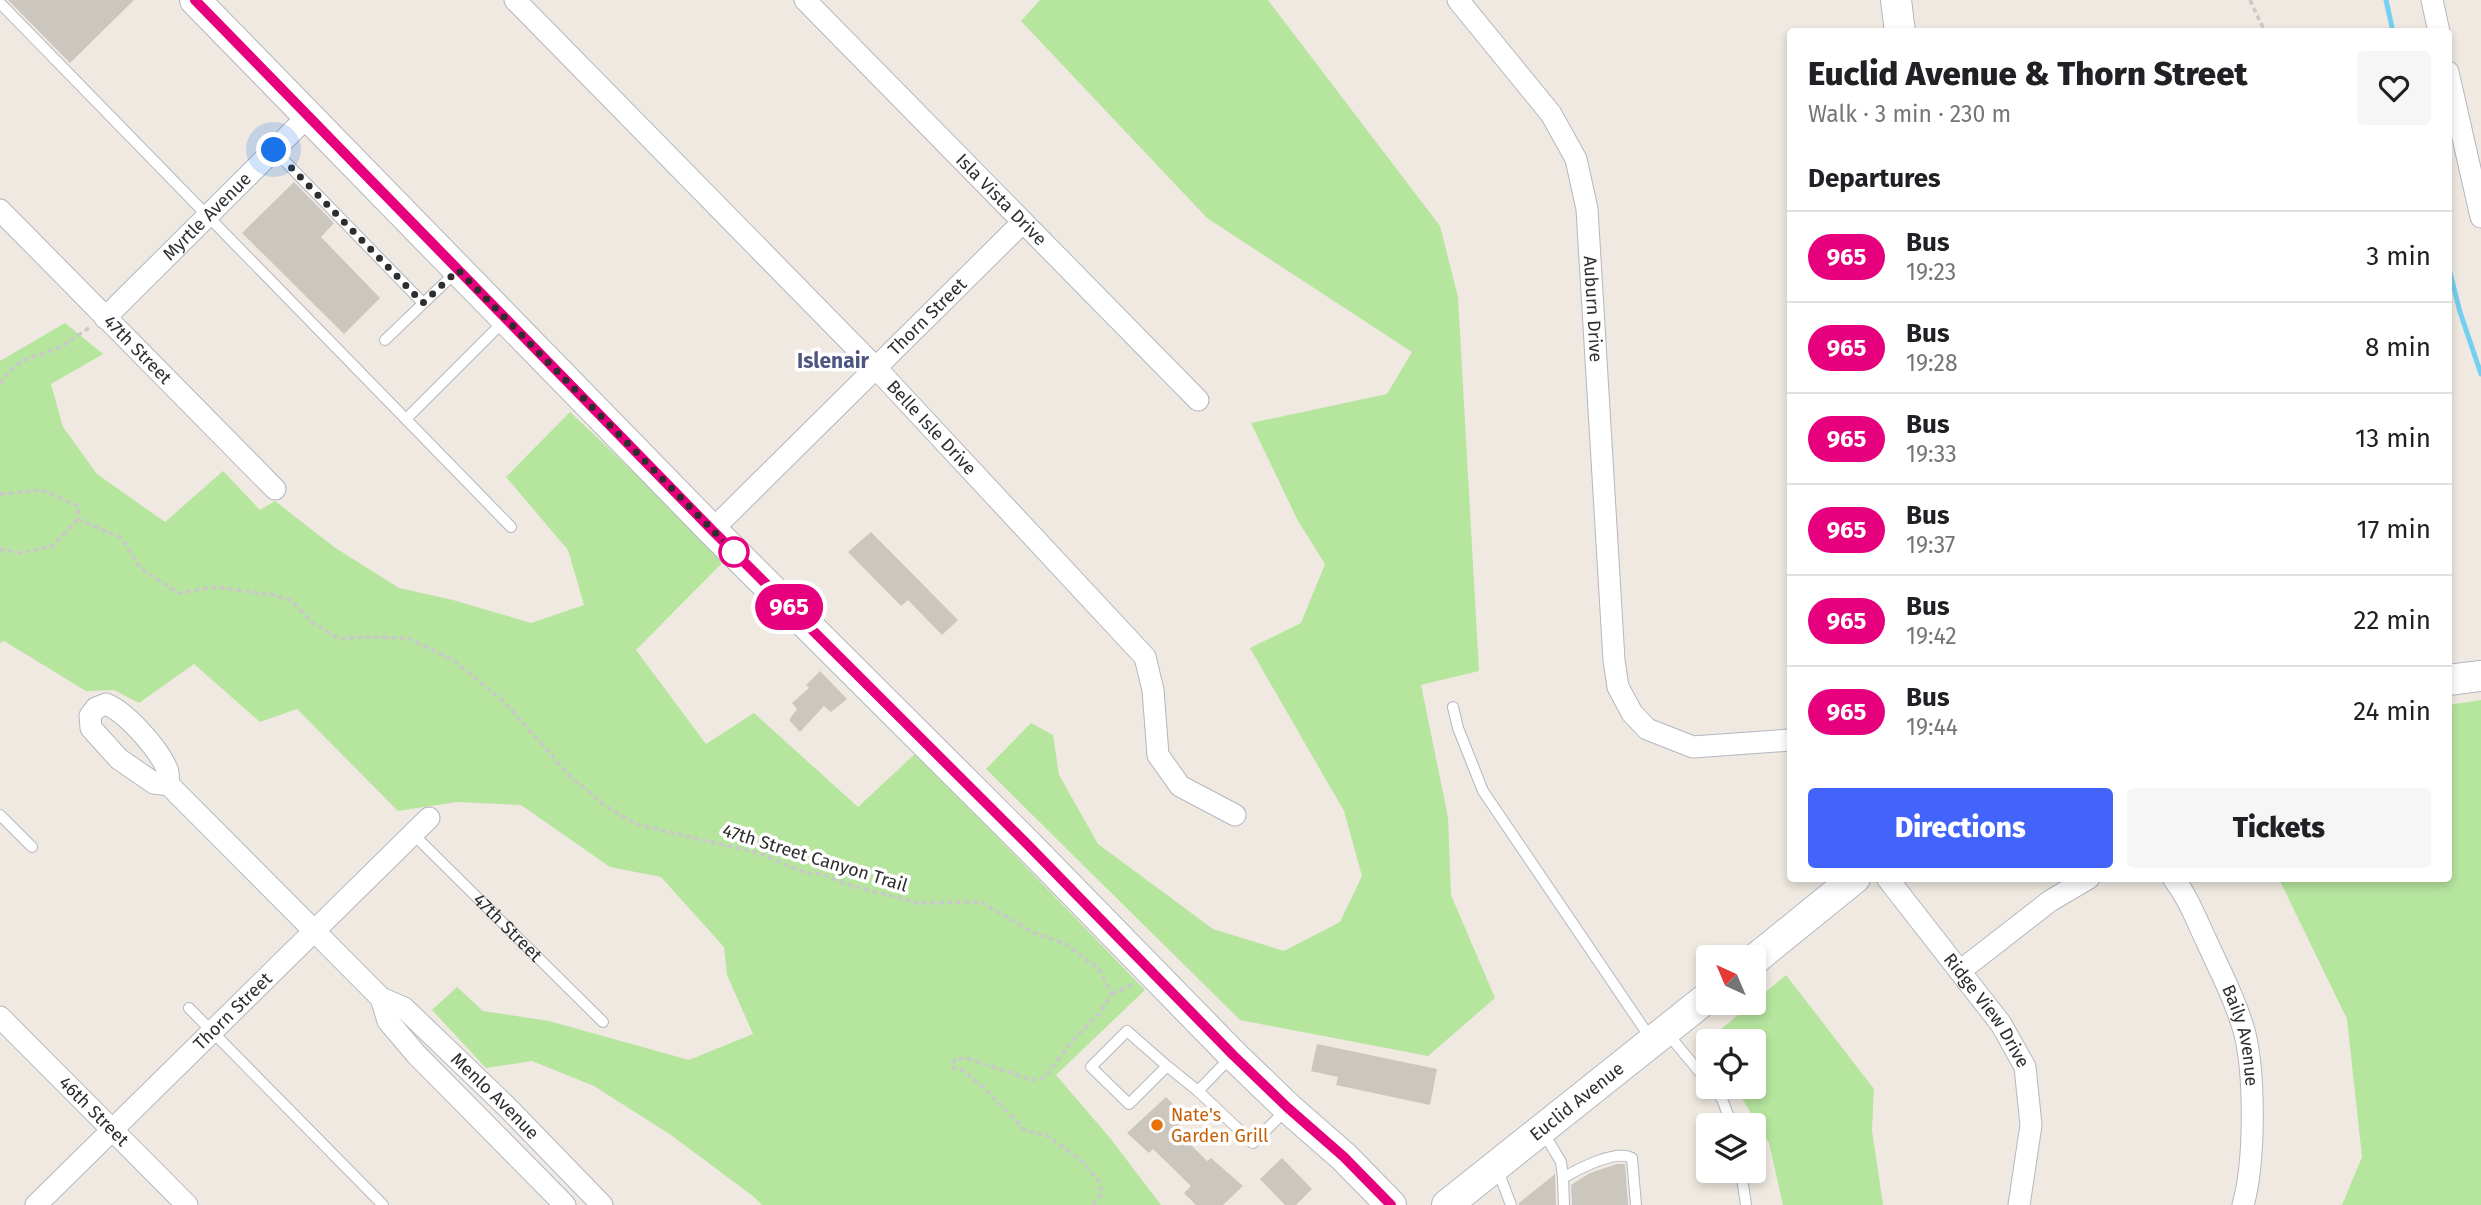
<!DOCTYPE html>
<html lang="en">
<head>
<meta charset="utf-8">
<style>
	body { margin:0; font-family:"Fira Sans",sans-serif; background:#f6f6f6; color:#202124; height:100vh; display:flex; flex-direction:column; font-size:26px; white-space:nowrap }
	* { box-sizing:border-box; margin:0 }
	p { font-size:23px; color:#757577 }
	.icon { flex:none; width:38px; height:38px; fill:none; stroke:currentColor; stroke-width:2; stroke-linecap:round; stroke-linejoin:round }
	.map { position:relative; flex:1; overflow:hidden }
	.panel { position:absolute; left:1787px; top:28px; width:665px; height:854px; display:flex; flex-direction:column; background:#fff; border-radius:7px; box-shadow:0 4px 10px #0003 }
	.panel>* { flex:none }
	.badge { padding:0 14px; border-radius:23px; font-size:24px; line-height:46px }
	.needle { width:46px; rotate:316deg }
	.tools { position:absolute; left:1696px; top:945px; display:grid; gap:14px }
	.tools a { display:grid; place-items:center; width:70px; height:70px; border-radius:7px; background:#fff; box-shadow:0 4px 10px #0003; font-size:35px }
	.you { position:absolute; width:35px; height:35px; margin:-18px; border:5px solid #fff; border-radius:50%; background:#1a73e8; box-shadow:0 0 0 10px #1a73e833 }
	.map>.badge { position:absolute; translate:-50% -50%; box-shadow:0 0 0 4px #fff }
	h2 { padding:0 21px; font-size:26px; line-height:63px }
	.round { display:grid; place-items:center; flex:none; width:74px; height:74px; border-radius:7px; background:#f6f6f6 }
	.head { display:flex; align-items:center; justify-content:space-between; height:119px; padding:0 21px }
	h1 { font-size:33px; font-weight:800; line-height:52px }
	.action { display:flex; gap:14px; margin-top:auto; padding:14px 21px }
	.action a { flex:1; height:80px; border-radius:7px; background:#4264fb; color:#fff; font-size:28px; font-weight:800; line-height:80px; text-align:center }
	.action a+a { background:#f6f6f6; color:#202124 }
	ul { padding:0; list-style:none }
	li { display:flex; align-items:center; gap:21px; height:91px; padding:0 21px; border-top:2px solid #e0e0e0 }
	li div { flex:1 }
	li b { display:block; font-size:26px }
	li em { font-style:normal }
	li .badge { min-width:77px; font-weight:700; text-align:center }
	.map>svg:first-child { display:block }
	.green { fill:#b6e59e }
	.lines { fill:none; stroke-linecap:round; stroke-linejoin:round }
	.stream { stroke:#75cff0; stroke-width:5 }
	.building { fill:#cbc7bf }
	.lane-casing { stroke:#b4b7c1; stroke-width:12 }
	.street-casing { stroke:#b4b7c1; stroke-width:23 }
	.secondary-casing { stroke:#b4b7c1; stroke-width:32 }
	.path { stroke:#c9c9c9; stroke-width:3.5; stroke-dasharray:5 3.5; stroke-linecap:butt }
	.lane { stroke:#fff; stroke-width:10 }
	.street { stroke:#fff; stroke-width:21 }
	.secondary { stroke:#fff; stroke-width:30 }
	.line-casing { stroke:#fff; stroke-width:16 }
	.line { stroke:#e6007e; stroke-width:10 }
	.walk { stroke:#2e2e2e; stroke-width:7; stroke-dasharray:0 12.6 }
	.stop-dot { fill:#fff; stroke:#e6007e; stroke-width:3.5 }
	.food-dot { fill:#e8710a; stroke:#fff; stroke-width:2.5 }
	.labels { text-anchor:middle; stroke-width:7; stroke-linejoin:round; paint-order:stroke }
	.street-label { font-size:18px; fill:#2e2e2e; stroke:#fff }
	.food-label { font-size:18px; fill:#c56008; stroke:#fff; text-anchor:start }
	.quarter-label { font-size:21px; font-weight:bold; fill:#4d5680; stroke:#fff }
</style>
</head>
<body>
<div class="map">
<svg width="2481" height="1205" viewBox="0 0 2481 1205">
	<rect width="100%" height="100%" fill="#efe9e1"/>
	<path class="green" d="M 1040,0 L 1268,0 L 1440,226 L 1458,297 L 1479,671 L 1421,685 L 1448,817 L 1451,895 L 1495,998 L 1428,1056 L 1240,1020 L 986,769 L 1031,723 L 1053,735 L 1059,775 L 1098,844 L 1213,929 L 1284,951 L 1340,922 L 1362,876 L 1344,811 L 1250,648 L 1301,623 L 1325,564 L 1298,521 L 1251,423 L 1387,394 L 1412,352 L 1207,218 L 1021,21 Z
		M 65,323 L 103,354 L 51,384 L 63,427 L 97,474 L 165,522 L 223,471 L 260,510 L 275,501 L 334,547 L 399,588 L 453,600 L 531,623 L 584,605 L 568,550 L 506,477 L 570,412 L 726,559 L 636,650 L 706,744 L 754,713 L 858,807 L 916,753 L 1145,990 L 1056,1075 L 1110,1138 L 1161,1205 L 762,1205 L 754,1197 L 671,1135 L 594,1086 L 532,1061 L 486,1068 L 432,1010 L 457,987 L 483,1011 L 549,1021 L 689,1060 L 753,1034 L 727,975 L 724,947 L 661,877 L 610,867 L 521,805 L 457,802 L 398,811 L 297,709 L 260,722 L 194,664 L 139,703 L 114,690 L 86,691 L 4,641 L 0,643 L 0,361 Z
		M 2481,700 L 2481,1205 L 2342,1205 L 2362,1157 L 2347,1019 L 2279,879 L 2448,878 L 2448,705 Z
		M 1786,975 L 1874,1089 L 1872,1130 L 1883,1205 L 1783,1205 L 1769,1143 L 1735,1087 L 1754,1087 L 1754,1041 L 1708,1040 Z"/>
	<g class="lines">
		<path class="stream" d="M 2386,0 L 2393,32
			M 2448,265 L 2460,312 L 2481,374"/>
	</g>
	<path class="building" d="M 8,0 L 134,0 L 70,63 Z
		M 294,182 L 334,223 L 321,237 L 380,298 L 344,334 L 242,233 Z
		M 871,532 L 958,620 L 942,635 L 908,600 L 901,606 L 848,552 Z
		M 820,671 L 847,699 L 831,712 L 824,706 L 800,732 L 789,720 L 797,709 L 792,703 L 809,688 L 806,685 Z
		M 1317,1044 L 1437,1069 L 1430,1105 L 1336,1085 L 1338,1077 L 1311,1071 Z
		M 1166,1097 L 1187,1118 L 1175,1129 L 1207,1161 L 1211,1158 L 1243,1186 L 1223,1205 L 1196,1205 L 1184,1193 L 1191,1186 L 1153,1149 L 1149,1153 L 1127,1133 Z
		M 1282,1158 L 1312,1189 L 1296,1205 L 1285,1205 L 1260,1179 Z
		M 1617,1164 L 1625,1164 L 1628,1205 L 1572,1205 L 1571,1185 L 1590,1173 Z
		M 1555,1174 L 1556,1205 L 1519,1205 L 1519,1203 Z"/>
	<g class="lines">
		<defs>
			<g id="lane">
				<path d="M 0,3 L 511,527"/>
				<path d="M 274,150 L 423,303"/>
				<path d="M 385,340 L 456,272"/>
				<path d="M 407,418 L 504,321"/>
				<path d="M 1453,707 L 1458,728 L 1483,791 L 1651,1039"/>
				<path d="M 0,815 L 32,847"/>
				<path id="s1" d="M 413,834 L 603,1022"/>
				<path d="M 189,1008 L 383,1205"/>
				<path d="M 1667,1033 L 1708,1082"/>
				<path d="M 1231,1057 L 1198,1091 L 1253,1143 L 1286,1110"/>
				<path d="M 1167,1066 L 1129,1104 L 1091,1067 L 1127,1031 L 1167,1066 L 1198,1091"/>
				<path d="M 1712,1087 L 1722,1099 L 1732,1125"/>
				<path d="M 1542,1130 L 1561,1162 L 1563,1178"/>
				<path d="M 1497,1168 L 1511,1205"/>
				<path d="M 1741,1171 L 1746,1205"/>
				<path d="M 1564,1205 L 1563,1178 C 1578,1169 1616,1149 1632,1158 L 1636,1205"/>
			</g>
			<g id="street">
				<path id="s2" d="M 515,0 L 876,368 L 1145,657 L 1153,690 L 1158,755 L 1180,786 L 1235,815"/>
				<path id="s3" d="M 805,0 L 1198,400"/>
				<path id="s4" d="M 1458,0 L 1551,114 L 1576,159 L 1587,209 L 1614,660 L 1618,687 L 1632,713 L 1647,729 L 1693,747 L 1790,740"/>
				<path d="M 2432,0 L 2439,32"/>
				<path d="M 2448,72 L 2481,217"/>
				<path id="s5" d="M 0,210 L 275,489"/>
				<path id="s6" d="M 105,318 L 308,116"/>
				<path id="s7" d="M 712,530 L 1022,223"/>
				<path id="s8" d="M 169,785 L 154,783 L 119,759 L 91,728 L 90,716 L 96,708 L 106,704 C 126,712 158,748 167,769 C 169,773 168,780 169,785 L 381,998 L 404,1008 L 508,1108 L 602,1205"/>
				<path id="s9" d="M 1887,878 L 2001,1024 L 2025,1067 L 2031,1125 L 2019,1205"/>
				<path id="s10" d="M 2173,878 C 2188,897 2196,919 2206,940 C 2220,971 2236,1001 2245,1034 C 2255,1077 2255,1163 2243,1205"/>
				<path d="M 1960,971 L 2050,901 L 2089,878"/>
				<path d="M 381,998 L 388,1021 L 416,1054 L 565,1205"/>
				<path id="s11" d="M 0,1017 L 187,1205"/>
				<path id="s12" d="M 36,1205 L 429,818"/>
			</g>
			<g id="secondary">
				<path d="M 195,0 L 712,530 L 1029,846 L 1233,1055 L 1288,1108 L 1344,1157 L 1391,1205"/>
				<path d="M 1896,0 L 1900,32"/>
				<path d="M 2448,680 L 2481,676"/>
				<path d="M 1754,960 L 1855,878"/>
				<path id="s13" d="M 1447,1205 L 1708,997"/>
			</g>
		</defs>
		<use href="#lane" class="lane-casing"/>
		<use href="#street" class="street-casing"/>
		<use href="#secondary" class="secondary-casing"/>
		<path class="path" d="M 2250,0 L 2265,32
			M 0,384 C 18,356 29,360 55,349 C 67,344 78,335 89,328
			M 0,494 L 42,490 L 78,506 L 78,519
			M 78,519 L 121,538 L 141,569 L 179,593 L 215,587 L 273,595 L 292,601 L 313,623 L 339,639 L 363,637 L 408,638 L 455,661 L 504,702 L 571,777 L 607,807 L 636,824 L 758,853 L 806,873 L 823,874 L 842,883 L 918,903 L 981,902 L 1034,933 L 1066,944 L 1099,969 L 1112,994 L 1099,1014 L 1072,1041 L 1045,1077 L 1033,1080 L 966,1058 L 955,1059 L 952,1067 L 964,1071 L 982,1086 L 1026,1131 L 1046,1135 L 1082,1161 L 1098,1180 L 1102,1193 L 1093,1205
			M 0,549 L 20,553 L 52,546 L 78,519
			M 1112,994 L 1133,984"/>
		<use href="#lane" class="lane"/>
		<use href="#street" class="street"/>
		<use href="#secondary" class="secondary"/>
	</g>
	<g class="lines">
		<defs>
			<path id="line" d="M 195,0 L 712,530 L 1029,846 L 1233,1055 L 1288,1108 L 1344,1157 L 1391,1205"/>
		</defs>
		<use href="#line" class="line-casing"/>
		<use href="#line" class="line"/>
		<path class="walk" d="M 274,150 L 423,303 L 458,270 L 734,552"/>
	</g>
	<circle class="stop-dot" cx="734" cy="552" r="14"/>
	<circle class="food-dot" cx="1157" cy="1125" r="7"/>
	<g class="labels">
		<g class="street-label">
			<text dy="6" stroke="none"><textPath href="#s3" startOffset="280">Isla Vista Drive</textPath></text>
			<text dy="6" stroke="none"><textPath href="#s6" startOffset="144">Myrtle Avenue</textPath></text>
			<text dy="6" stroke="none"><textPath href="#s4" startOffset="350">Auburn Drive</textPath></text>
			<text dy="6" stroke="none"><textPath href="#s7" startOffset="303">Thorn Street</textPath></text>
			<text dy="6" stroke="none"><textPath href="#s5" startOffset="196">47th Street</textPath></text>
			<text dy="6" stroke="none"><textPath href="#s2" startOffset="597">Belle Isle Drive</textPath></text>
			<text transform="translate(815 858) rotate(17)" y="6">47th Street Canyon Trail</text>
			<text dy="6" stroke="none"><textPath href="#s1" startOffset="133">47th Street</textPath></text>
			<text dy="6" stroke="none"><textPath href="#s12" startOffset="276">Thorn Street</textPath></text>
			<text dy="6" stroke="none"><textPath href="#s9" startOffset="166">Ridge View Drive</textPath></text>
			<text dy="6" stroke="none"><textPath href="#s10" startOffset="173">Baily Avenue</textPath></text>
			<text dy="6" stroke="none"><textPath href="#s8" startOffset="691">Menlo Avenue</textPath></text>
			<text dy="6" stroke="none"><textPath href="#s13" startOffset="166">Euclid Avenue</textPath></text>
			<text dy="6" stroke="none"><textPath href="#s11" startOffset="133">46th Street</textPath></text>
		</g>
		<g class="food-label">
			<text x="1171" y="1121">Nate's<tspan x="1171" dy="21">Garden Grill</tspan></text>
		</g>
		<g class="quarter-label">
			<text x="833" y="368">Islenair</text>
		</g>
	</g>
</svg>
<div class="tools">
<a><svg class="needle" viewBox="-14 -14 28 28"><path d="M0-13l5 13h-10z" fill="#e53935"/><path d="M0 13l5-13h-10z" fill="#757577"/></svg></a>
<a><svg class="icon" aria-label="locate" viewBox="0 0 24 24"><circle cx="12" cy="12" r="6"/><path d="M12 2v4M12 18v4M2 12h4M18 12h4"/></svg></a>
<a><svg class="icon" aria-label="layers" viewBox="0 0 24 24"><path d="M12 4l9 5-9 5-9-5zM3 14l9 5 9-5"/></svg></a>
</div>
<div class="you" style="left:274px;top:150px"></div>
<b class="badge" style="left:789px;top:607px;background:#e6007e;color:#fff">965</b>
<section class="panel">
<div class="head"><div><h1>Euclid Avenue &amp; Thorn Street</h1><p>Walk · 3 min · 230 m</p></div><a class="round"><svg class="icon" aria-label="heart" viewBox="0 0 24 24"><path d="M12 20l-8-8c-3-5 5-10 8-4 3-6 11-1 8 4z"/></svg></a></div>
<h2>Departures</h2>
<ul>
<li><span class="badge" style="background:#e6007e;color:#fff">965</span><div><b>Bus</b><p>19:23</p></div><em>3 min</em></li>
<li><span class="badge" style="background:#e6007e;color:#fff">965</span><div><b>Bus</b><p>19:28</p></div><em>8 min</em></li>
<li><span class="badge" style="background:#e6007e;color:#fff">965</span><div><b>Bus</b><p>19:33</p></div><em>13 min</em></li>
<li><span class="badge" style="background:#e6007e;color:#fff">965</span><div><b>Bus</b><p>19:37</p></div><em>17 min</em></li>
<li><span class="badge" style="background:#e6007e;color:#fff">965</span><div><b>Bus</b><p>19:42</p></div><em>22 min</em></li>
<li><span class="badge" style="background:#e6007e;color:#fff">965</span><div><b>Bus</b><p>19:44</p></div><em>24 min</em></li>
</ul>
<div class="action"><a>Directions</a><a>Tickets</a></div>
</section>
</div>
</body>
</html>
